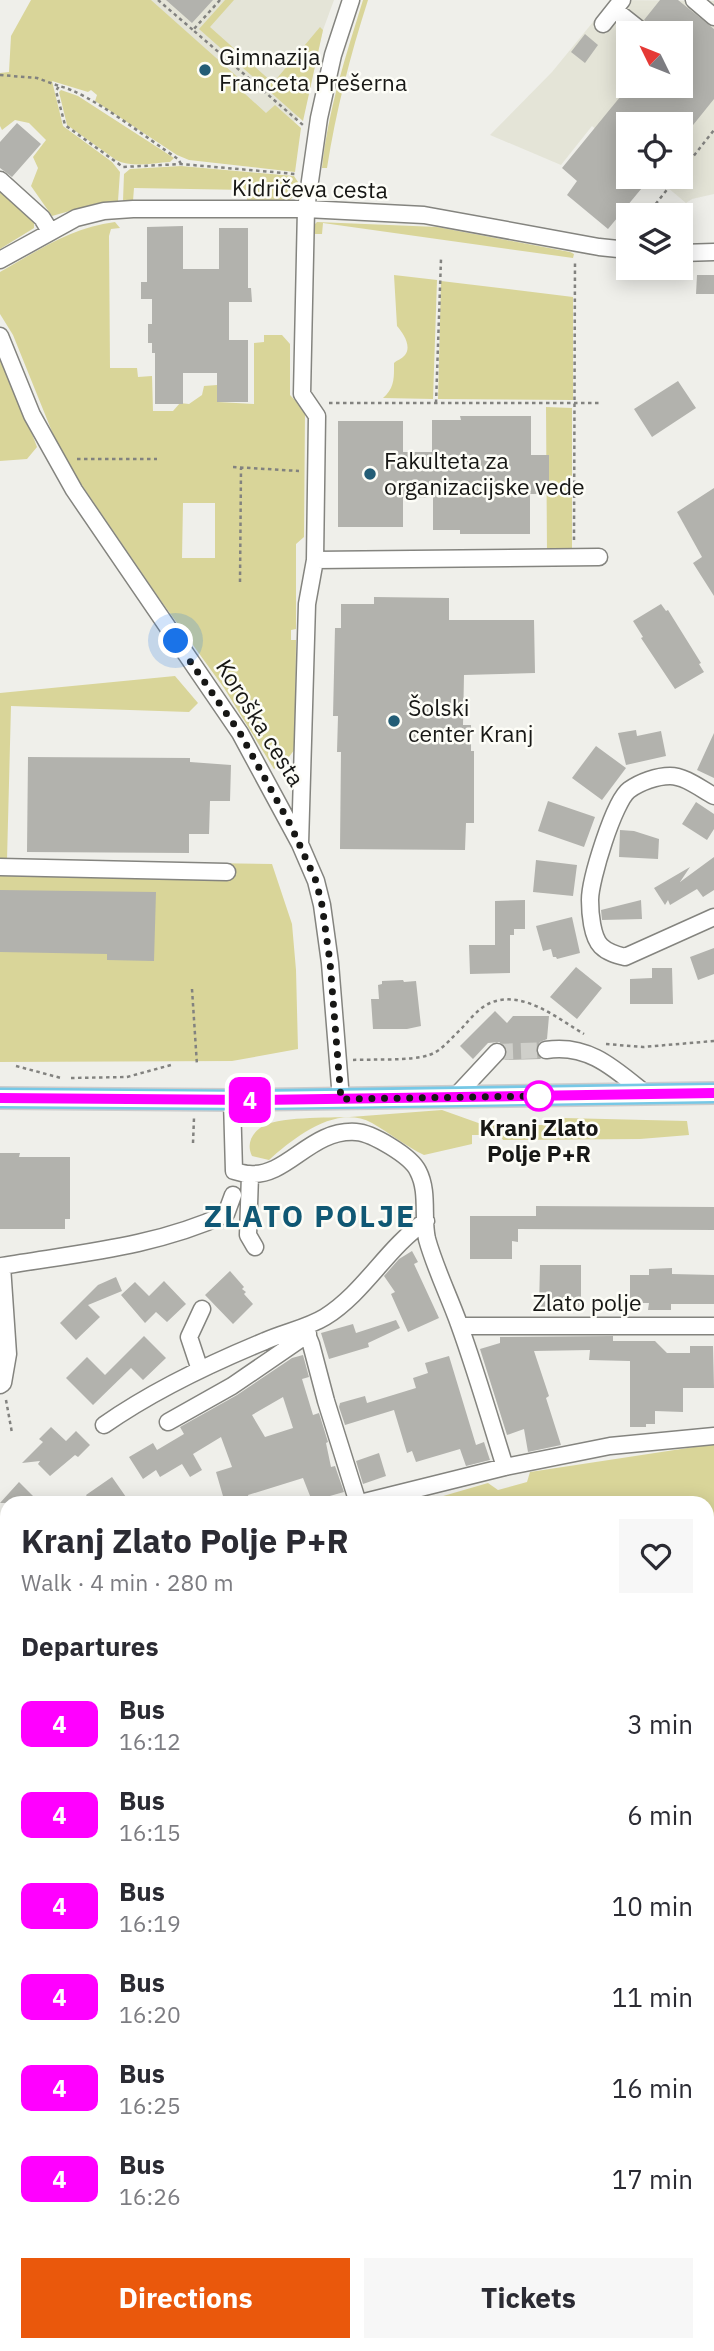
<!DOCTYPE html>
<html lang="en">
<head>
<meta charset="utf-8">
<style>
	body { margin:0; font-family:"IBM Plex Sans",sans-serif; background:#f7f7f7; color:#2b2b33; height:100vh; display:flex; flex-direction:column; font-size:26px; white-space:nowrap }
	* { box-sizing:border-box; margin:0 }
	p { font-size:23px; color:#7c7c81 }
	.icon { flex:none; width:38px; height:38px; fill:none; stroke:currentColor; stroke-width:2; stroke-linecap:round; stroke-linejoin:round }
	.map { position:relative; flex:1; overflow:hidden }
	.sheet { position:absolute; left:0px; top:1496px; width:714px; height:856px; display:flex; flex-direction:column; background:#fff; border-radius:21px 21px 0 0; box-shadow:0 4px 18px #0003 }
	.sheet>* { flex:none }
	.badge { padding:0 14px; border-radius:10px; font-size:24px; line-height:46px }
	.needle { width:46px; rotate:313deg }
	.buttons { position:absolute; left:616px; top:21px; display:grid; gap:14px }
	.buttons a { display:grid; place-items:center; width:77px; height:77px; border-radius:0px; background:#fff; box-shadow:0 4px 18px #0003; font-size:35px }
	.you { position:absolute; width:35px; height:35px; margin:-18px; border:5px solid #fff; border-radius:50%; background:#1a73e8; box-shadow:0 0 0 10px #1a73e833 }
	.map>.badge { position:absolute; translate:-50% -50%; box-shadow:0 0 0 4px #fff }
	h2 { padding:0 21px; font-size:26px; line-height:63px }
	.round { display:grid; place-items:center; flex:none; width:74px; height:74px; border-radius:0px; background:#f7f7f7 }
	.headline { display:flex; align-items:center; justify-content:space-between; height:119px; padding:0 21px }
	h1 { font-size:33px; font-weight:800; line-height:52px }
	.button { display:flex; gap:14px; margin-top:auto; padding:14px 21px }
	.button a { flex:1; height:80px; border-radius:0px; background:#ea580c; color:#fff; font-size:28px; font-weight:800; line-height:80px; text-align:center }
	.button a+a { background:#f7f7f7; color:#2b2b33 }
	ul { padding:0; list-style:none }
	li { display:flex; align-items:center; gap:21px; height:91px; padding:0 21px }
	li div { flex:1 }
	li b { display:block; font-size:26px }
	li em { font-style:normal }
	li .badge { min-width:77px; font-weight:700; text-align:center }
	.map>svg:first-child { display:block }
	.built { fill:#e4e4d7; fill-rule:evenodd }
	.green { fill:#d9d599; fill-rule:evenodd }
	.water { fill:#a9a35c }
	.building { fill:#b2b2ad; fill-rule:evenodd }
	.lines { fill:none; stroke-linecap:round; stroke-linejoin:round }
	.minor-tunnel { stroke:#cfcfca; stroke-width:16; stroke-dasharray:16 8; stroke-linecap:butt }
	.minor-casing { stroke:#84847f; stroke-width:19 }
	.major-casing { stroke:#ccc; stroke-width:24 }
	.path { stroke:#82827f; stroke-width:2.5; stroke-dasharray:3.5 3.5; stroke-linecap:butt }
	.minor { stroke:#fff; stroke-width:16 }
	.major { stroke:#76c8e6; stroke-width:21 }
	.rail-casing { stroke:#3a3a38; stroke-width:8 }
	.rail { stroke:#fdfdf7; stroke-width:5; stroke-dasharray:16; stroke-linecap:butt }
	.line-casing { stroke:#fff; stroke-width:16 }
	.line { stroke:#f0f; stroke-width:10 }
	.walk { stroke:#171715; stroke-width:7; stroke-dasharray:0 12.6 }
	.poi-dot { fill:#235d76; stroke:#fdfdf7; stroke-width:2.5 }
	.stop-dot { fill:#fff; stroke:#f0f; stroke-width:3.5 }
	.labels { text-anchor:middle; stroke-width:5; stroke-linejoin:round; paint-order:stroke }
	.poi-label { font-size:23px; fill:#171715; stroke:#fdfdf7; text-anchor:start }
	.street-label { font-size:23px; fill:#171715; stroke:#fdfdf7 }
	.stop-label { font-size:23px; font-weight:bold; fill:#171715; stroke:#fdfdf7 }
	.district-label { font-size:30px; font-weight:bold; letter-spacing:2px; fill:#105874; stroke:#fdfdf7 }
</style>
</head>
<body>
<div class="map">
<svg width="714" height="2351" viewBox="0 0 714 2351">
	<rect width="100%" height="100%" fill="#efefea"/>
	<path class="built" d="M 31,0 L 334,0 L 323,30 L 305,110 L 273,145 Z
		M 611,0 L 714,1 L 714,194 L 692,199 L 686,203 L 655,177 L 681,177 L 681,124 L 628,124 L 628,155 L 592,126 L 561,165 L 490,135 L 552,72 ZM 628,33 L 681,33 L 681,86 L 628,86 Z"/>
	<path class="green" d="M 31,0 L 151,0 L 242,81 L 238,85 L 245,91 L 244,93 L 266,113 L 275,105 L 301,128 L 295,172 L 189,160 L 177,155 L 95,101 L 97,95 L 91,90 L 88,92 L 52,81 L 63,126 L 112,162 L 120,172 L 118,201 L 98,203 L 52,216 L 31,186 L 38,168 L 33,157 L 46,140 L 29,123 L 15,120 L 2,130 L 0,126 L 0,73 L 9,72 L 11,36 Z
		M 225,0 L 234,0 L 210,27 L 273,83 L 320,27 L 323,30 L 303,121 L 199,29 Z
		M 363,0 L 368,0 C 350,56 336,111 327,168 L 322,168 C 328,110 346,55 363,0 Z
		M 61,90 L 78,96 L 174,158 L 170,162 C 153,163 132,168 116,160 L 67,125 L 59,92 Z
		M 181,166 L 294,176 L 298,182 L 298,193 L 287,202 L 247,203 L 247,190 L 134,188 L 133,201 L 123,201 L 124,174 L 130,169 Z
		M 0,189 L 34,222 L 34,228 L 0,249 Z
		M 115,222 L 120,228 L 111,229 L 109,236 L 110,368 L 137,368 L 138,377 L 152,376 L 153,411 L 173,411 L 180,403 L 189,404 L 202,395 L 204,386 L 217,385 L 218,402 L 254,404 L 254,343 L 264,342 L 264,335 L 282,335 L 290,344 L 290,395 L 305,411 L 304,537 L 296,544 L 296,629 L 291,630 L 291,640 L 296,640 L 295,749 L 285,762 L 274,769 L 224,688 L 159,598 L 75,475 L 57,444 L 13,335 L 0,314 L 0,272 C 37,251 72,227 115,222 ZM 183,503 L 215,503 L 215,558 L 182,558 Z
		M 317,222 L 437,227 L 570,252 L 574,254 L 573,258 L 323,223 L 322,234 L 315,234 L 314,225 Z
		M 394,275 L 437,280 L 433,399 L 383,398 C 395,388 394,377 394,363 C 397,360 402,359 405,355 C 412,346 403,333 397,326 Z
		M 441,281 L 573,297 L 573,400 L 438,399 Z
		M 0,349 L 37,447 L 27,459 L 0,461 Z
		M 546,407 L 572,408 L 572,553 L 547,552 Z
		M 175,676 L 198,703 L 189,712 L 11,706 L 7,860 L 272,864 L 292,924 L 296,970 L 298,1049 L 232,1061 L 0,1062 L 0,693 Z
		M 442,1110 L 484,1125 L 546,1125 L 564,1118 L 687,1121 L 689,1135 L 640,1139 L 503,1140 L 500,1135 L 472,1135 L 472,1144 L 424,1155 C 405,1146 390,1133 372,1123 C 336,1104 295,1137 269,1160 L 252,1156 C 247,1146 250,1135 260,1128 C 276,1116 329,1118 350,1117 C 381,1115 411,1112 442,1110 Z
		M 714,1444 L 714,1562 L 707,1564 L 707,1503 L 419,1503 L 488,1483 L 498,1490 L 527,1482 L 530,1472 Z
		M 7,1611 L 7,1752 L 0,1749 L 0,1615 Z
		M 7,1980 L 7,2062 L 0,2063 L 0,1988 Z
		M 259,2345 L 646,2345 L 652,2351 L 240,2351 Z"/>
	<path class="water" d="M 714,1562 L 714,1779 L 707,1782 L 707,1564 Z
		M 7,2074 L 7,2268 L 0,2273 L 0,2083 Z"/>
	<path class="building" d="M 166,0 L 213,0 L 192,23 Z
		M 660,0 L 678,0 L 714,29 L 714,99 L 681,140 L 681,124 L 628,124 L 628,177 L 651,177 L 608,229 L 567,195 L 577,181 L 562,168 L 629,86 L 681,86 L 681,33 L 657,33 L 644,20 Z
		M 585,34 L 598,45 L 585,63 L 571,52 Z
		M 17,123 L 41,144 L 12,177 L 0,168 L 0,142 Z
		M 183,226 L 183,269 L 219,269 L 219,228 L 248,228 L 248,288 L 251,288 L 252,302 L 229,302 L 229,340 L 248,340 L 248,402 L 217,402 L 217,373 L 183,373 L 183,404 L 155,404 L 155,353 L 152,353 L 152,343 L 148,343 L 148,324 L 152,324 L 152,299 L 141,299 L 141,282 L 147,282 L 147,227 Z
		M 697,275 L 714,275 L 714,294 L 696,294 Z
		M 678,381 L 696,408 L 652,437 L 634,409 Z
		M 460,416 L 531,416 L 531,455 L 549,455 L 549,494 L 530,494 L 530,534 L 460,534 L 460,530 L 433,530 L 433,497 L 403,498 L 403,527 L 338,527 L 338,421 L 403,421 L 403,452 L 432,452 L 432,420 L 461,420 Z
		M 714,488 L 714,596 L 693,563 L 702,557 L 677,512 Z
		M 374,597 L 449,598 L 449,620 L 534,620 L 535,673 L 464,675 L 463,725 L 471,725 L 471,751 L 474,751 L 474,823 L 466,823 L 465,850 L 340,849 L 341,752 L 337,752 L 338,716 L 333,716 L 335,628 L 341,628 L 341,604 L 374,604 Z
		M 661,604 L 666,611 L 668,610 L 701,663 L 699,664 L 704,672 L 675,689 L 641,638 L 643,637 L 633,621 Z
		M 636,730 L 637,736 L 661,731 L 666,756 L 626,765 L 618,733 Z
		M 714,733 L 714,778 L 697,770 Z
		M 596,746 L 626,768 L 602,800 L 572,778 Z
		M 28,757 L 190,758 L 190,762 L 231,765 L 230,801 L 210,801 L 209,834 L 189,834 L 189,853 L 27,852 Z
		M 548,801 L 595,817 L 584,847 L 538,831 Z
		M 696,802 L 714,814 L 714,829 L 707,840 L 682,824 Z
		M 620,830 L 634,831 L 659,839 L 658,859 L 619,857 Z
		M 714,857 L 714,890 L 703,897 L 697,889 L 670,905 L 668,900 L 665,905 L 654,888 L 690,867 L 680,882 Z
		M 536,860 L 577,865 L 573,896 L 533,892 Z
		M 0,890 L 156,892 L 154,961 L 107,960 L 107,954 L 0,952 Z
		M 525,900 L 525,929 L 514,929 L 514,935 L 510,935 L 510,973 L 470,974 L 469,945 L 495,945 L 495,901 Z
		M 641,900 L 642,919 L 602,920 L 601,910 Z
		M 572,917 L 580,953 L 557,959 L 556,957 L 553,957 L 551,949 L 543,951 L 536,926 Z
		M 714,948 L 714,974 L 698,980 L 690,957 Z
		M 576,967 L 602,988 L 577,1019 L 550,997 Z
		M 652,968 L 672,968 L 673,1004 L 630,1004 L 630,979 L 652,978 Z
		M 403,980 L 404,982 L 416,981 L 421,1026 L 407,1029 L 373,1029 L 371,999 L 379,999 L 378,985 L 382,984 L 382,981 Z
		M 495,1011 L 507,1023 L 513,1016 L 549,1016 L 547,1039 L 540,1042 L 536,1050 L 541,1059 L 505,1060 L 507,1048 L 499,1042 L 488,1043 L 473,1059 L 460,1046 Z
		M 0,1153 L 20,1153 L 19,1157 L 70,1157 L 70,1219 L 65,1219 L 65,1229 L 0,1229 Z
		M 536,1206 L 714,1207 L 714,1230 L 518,1229 L 518,1242 L 512,1241 L 512,1259 L 470,1259 L 470,1216 L 536,1216 Z
		M 412,1251 L 418,1262 L 414,1264 L 439,1318 L 408,1332 L 391,1294 L 395,1292 L 384,1276 L 399,1259 Z
		M 540,1265 L 581,1265 L 581,1309 L 539,1308 Z
		M 672,1268 L 672,1274 L 714,1275 L 714,1304 L 671,1304 L 671,1310 L 648,1310 L 649,1303 L 630,1303 L 630,1275 L 649,1275 L 649,1269 Z
		M 230,1271 L 244,1287 L 242,1289 L 246,1292 L 244,1294 L 253,1304 L 233,1324 L 205,1295 Z
		M 116,1277 L 122,1291 L 88,1305 L 100,1317 L 76,1340 L 60,1323 L 98,1285 Z
		M 164,1281 L 186,1304 L 167,1322 L 156,1312 L 145,1323 L 121,1295 L 135,1282 L 149,1296 Z
		M 396,1320 L 400,1328 L 368,1343 L 369,1347 L 329,1359 L 321,1333 L 353,1324 L 356,1333 Z
		M 144,1336 L 166,1358 L 143,1380 L 131,1368 L 93,1405 L 66,1378 L 87,1357 L 105,1375 Z
		M 613,1336 L 613,1341 L 655,1341 L 667,1353 L 690,1353 L 690,1346 L 713,1346 L 714,1388 L 683,1388 L 683,1412 L 655,1411 L 655,1424 L 646,1424 L 646,1427 L 630,1427 L 630,1361 L 589,1360 L 590,1350 L 534,1351 L 549,1396 L 546,1398 L 561,1445 L 528,1452 L 524,1429 L 507,1435 L 480,1349 L 500,1343 L 500,1337 Z
		M 303,1355 L 309,1377 L 302,1379 L 313,1415 L 319,1413 L 328,1442 L 326,1443 L 331,1467 L 335,1466 L 344,1492 L 312,1501 L 303,1478 L 248,1495 L 249,1499 L 225,1503 L 216,1472 L 232,1467 L 221,1437 L 193,1454 L 202,1470 L 190,1477 L 182,1464 L 160,1477 L 156,1470 L 143,1479 L 129,1457 L 153,1443 L 157,1450 L 184,1434 L 180,1427 L 237,1395 L 292,1358 ZM 283,1397 L 293,1428 L 265,1437 L 252,1415 Z
		M 449,1356 L 476,1445 L 484,1442 L 490,1460 L 466,1466 L 460,1449 L 416,1462 L 412,1451 L 407,1453 L 394,1410 L 345,1425 L 339,1407 L 340,1403 L 365,1396 L 367,1403 L 416,1388 L 413,1378 L 428,1373 L 425,1363 Z
		M 51,1427 L 66,1441 L 76,1431 L 90,1445 L 78,1457 L 75,1455 L 50,1476 L 38,1464 L 40,1461 L 22,1463 L 43,1442 L 39,1439 Z
		M 379,1453 L 386,1476 L 363,1484 L 356,1461 Z
		M 112,1477 L 126,1497 L 115,1503 L 91,1503 L 86,1495 Z
		M 19,1482 L 40,1503 L 0,1503 Z"/>
	<g class="lines">
		<path class="minor-tunnel" d="M 497,1052 L 546,1050"/>
		<defs>
			<path id="minor" d="M 694,0 L 714,17
				M 615,10 L 644,33
				M 603,24 L 622,0
				M 0,180 L 42,218 L 50,231
				M 681,253 L 714,252
				M 0,260 L 76,218 L 104,211 L 133,209 L 306,209 L 424,215 L 599,247 L 628,250
				M 0,336 L 32,415 L 74,490 L 240,733 L 300,844 L 316,881 L 322,905 L 330,963 L 341,1099
				M 315,560 L 599,557
				M 714,796 C 701,789 685,776 670,776 C 657,776 640,782 629,790 C 614,801 590,880 590,900 C 590,913 592,937 601,946 C 608,953 617,955 625,957 L 714,917
				M 300,844 L 307,604 L 315,560 L 317,416 L 302,394 L 306,209 L 319,118 L 333,55 L 351,0
				M 0,867 L 227,872
				M 546,1050 C 589,1043 616,1070 647,1095
				M 456,1096 L 497,1052
				M 232,1100 L 234,1171 C 239,1172 245,1174 249,1174 C 288,1177 310,1129 356,1132 C 372,1133 411,1156 418,1171 C 429,1192 422,1217 427,1239 C 435,1268 449,1296 459,1324 C 476,1371 490,1419 505,1467
				M 250,1175 L 248,1235 L 255,1247
				M 460,1326 L 714,1326
				M 304,1327 L 311,1344 L 326,1401 L 358,1503
				M 200,1370 L 189,1337 L 202,1309
				M 0,1385 L 3,1383 L 8,1354 L 2,1266 C 79,1253 155,1247 226,1214 L 233,1195
				M 168,1422 L 232,1386 L 308,1334
				M 104,1425 C 154,1390 209,1364 265,1341 C 285,1332 307,1328 325,1317 C 365,1292 387,1247 426,1221
				M 360,1503 L 505,1467 L 610,1446 L 714,1436
				M 0,1587 L 7,1586
				M 0,1766 L 7,1760"/>
			<path id="major" d="M 0,1098 L 232,1100 L 714,1093"/>
		</defs>
		<use href="#minor" class="minor-casing"/>
		<use href="#major" class="major-casing"/>
		<path class="path" d="M 158,0 L 193,30
			M 220,0 L 193,30 L 303,125
			M 0,75 L 37,78 L 59,86
			M 181,164 L 178,159 C 148,139 90,93 59,86 L 56,91 L 65,125 L 123,167 L 181,164 L 295,174
			M 681,172 L 714,130
			M 647,215 L 677,177
			M 329,403 L 599,403
			M 436,403 L 441,259
			M 77,459 L 157,459
			M 233,467 L 299,471
			M 574,540 L 575,261
			M 240,582 L 241,468
			M 192,989 L 197,1065
			M 606,1044 L 643,1047 L 714,1041
			M 353,1060 C 372,1059 412,1061 429,1055 C 442,1051 452,1037 462,1028 C 470,1019 479,1008 490,1003 C 523,989 558,1019 584,1034
			M 16,1066 L 61,1078
			M 71,1078 L 127,1077 L 171,1065
			M 193,1143 L 194,1118
			M 6,1400 L 12,1433
			M 707,1539 L 714,1538
			M 707,2175 L 714,2175
			M 118,2351 L 130,2345"/>
		<use href="#minor" class="minor"/>
		<use href="#major" class="major"/>
		<defs>
			<path id="rail" d="M 0,2073 L 7,2075
				M 707,2225 L 714,2226
				M 707,2253 L 714,2252
				M 194,2351 L 214,2345"/>
		</defs>
		<use href="#rail" class="rail-casing"/>
		<use href="#rail" class="rail"/>
	</g>
	<g class="lines">
		<defs>
			<path id="line" d="M 0,1098 L 259,1100 L 714,1093"/>
		</defs>
		<use href="#line" class="line-casing"/>
		<use href="#line" class="line"/>
		<path class="walk" d="M 176,641 L 240,733 L 291,826 L 316,881 L 322,905 L 330,962 L 341,1099 L 539,1096"/>
	</g>
	<g class="poi-dot">
		<circle cx="205" cy="70" r="7"/>
		<circle cx="370" cy="474" r="7"/>
		<circle cx="394" cy="721" r="7"/>
	</g>
	<circle class="stop-dot" cx="539" cy="1096" r="14"/>
	<g class="labels">
		<g class="poi-label">
			<text x="219" y="65">Gimnazija<tspan x="219" dy="26">Franceta Prešerna</tspan></text>
			<text x="384" y="469">Fakulteta za<tspan x="384" dy="26">organizacijske vede</tspan></text>
			<text x="408" y="716">Šolski<tspan x="408" dy="26">center Kranj</tspan></text>
		</g>
		<g class="street-label">
			<text transform="translate(310 189) rotate(1)" y="8">Kidričeva cesta</text>
			<text transform="translate(260 723) rotate(58)" y="8">Koroška cesta</text>
			<text x="587" y="1311">Zlato polje</text>
		</g>
		<g class="stop-label">
			<text x="539" y="1136">Kranj Zlato<tspan x="539" dy="26">Polje P+R</tspan></text>
		</g>
		<g class="district-label">
			<text x="310" y="1227">ZLATO POLJE</text>
		</g>
	</g>
</svg>
<div class="buttons">
<a><svg class="needle" viewBox="-14 -14 28 28"><path d="M0-13l5 13h-10z" fill="#e53935"/><path d="M0 13l5-13h-10z" fill="#7c7c81"/></svg></a>
<a><svg class="icon" aria-label="locate" viewBox="0 0 24 24"><circle cx="12" cy="12" r="6"/><path d="M12 2v4M12 18v4M2 12h4M18 12h4"/></svg></a>
<a><svg class="icon" aria-label="layers" viewBox="0 0 24 24"><path d="M12 4l9 5-9 5-9-5zM3 14l9 5 9-5"/></svg></a>
</div>
<div class="you" style="left:176px;top:641px"></div>
<b class="badge" style="left:250px;top:1100px;background:#f0f;color:#fff">4</b>
<section class="sheet">
<div class="headline"><div><h1>Kranj Zlato Polje P+R</h1><p>Walk · 4 min · 280 m</p></div><a class="round"><svg class="icon" aria-label="heart" viewBox="0 0 24 24"><path d="M12 20l-8-8c-3-5 5-10 8-4 3-6 11-1 8 4z"/></svg></a></div>
<h2>Departures</h2>
<ul>
<li><span class="badge" style="background:#f0f;color:#fff">4</span><div><b>Bus</b><p>16:12</p></div><em>3 min</em></li>
<li><span class="badge" style="background:#f0f;color:#fff">4</span><div><b>Bus</b><p>16:15</p></div><em>6 min</em></li>
<li><span class="badge" style="background:#f0f;color:#fff">4</span><div><b>Bus</b><p>16:19</p></div><em>10 min</em></li>
<li><span class="badge" style="background:#f0f;color:#fff">4</span><div><b>Bus</b><p>16:20</p></div><em>11 min</em></li>
<li><span class="badge" style="background:#f0f;color:#fff">4</span><div><b>Bus</b><p>16:25</p></div><em>16 min</em></li>
<li><span class="badge" style="background:#f0f;color:#fff">4</span><div><b>Bus</b><p>16:26</p></div><em>17 min</em></li>
</ul>
<div class="button"><a>Directions</a><a>Tickets</a></div>
</section>
</div>
</body>
</html>
